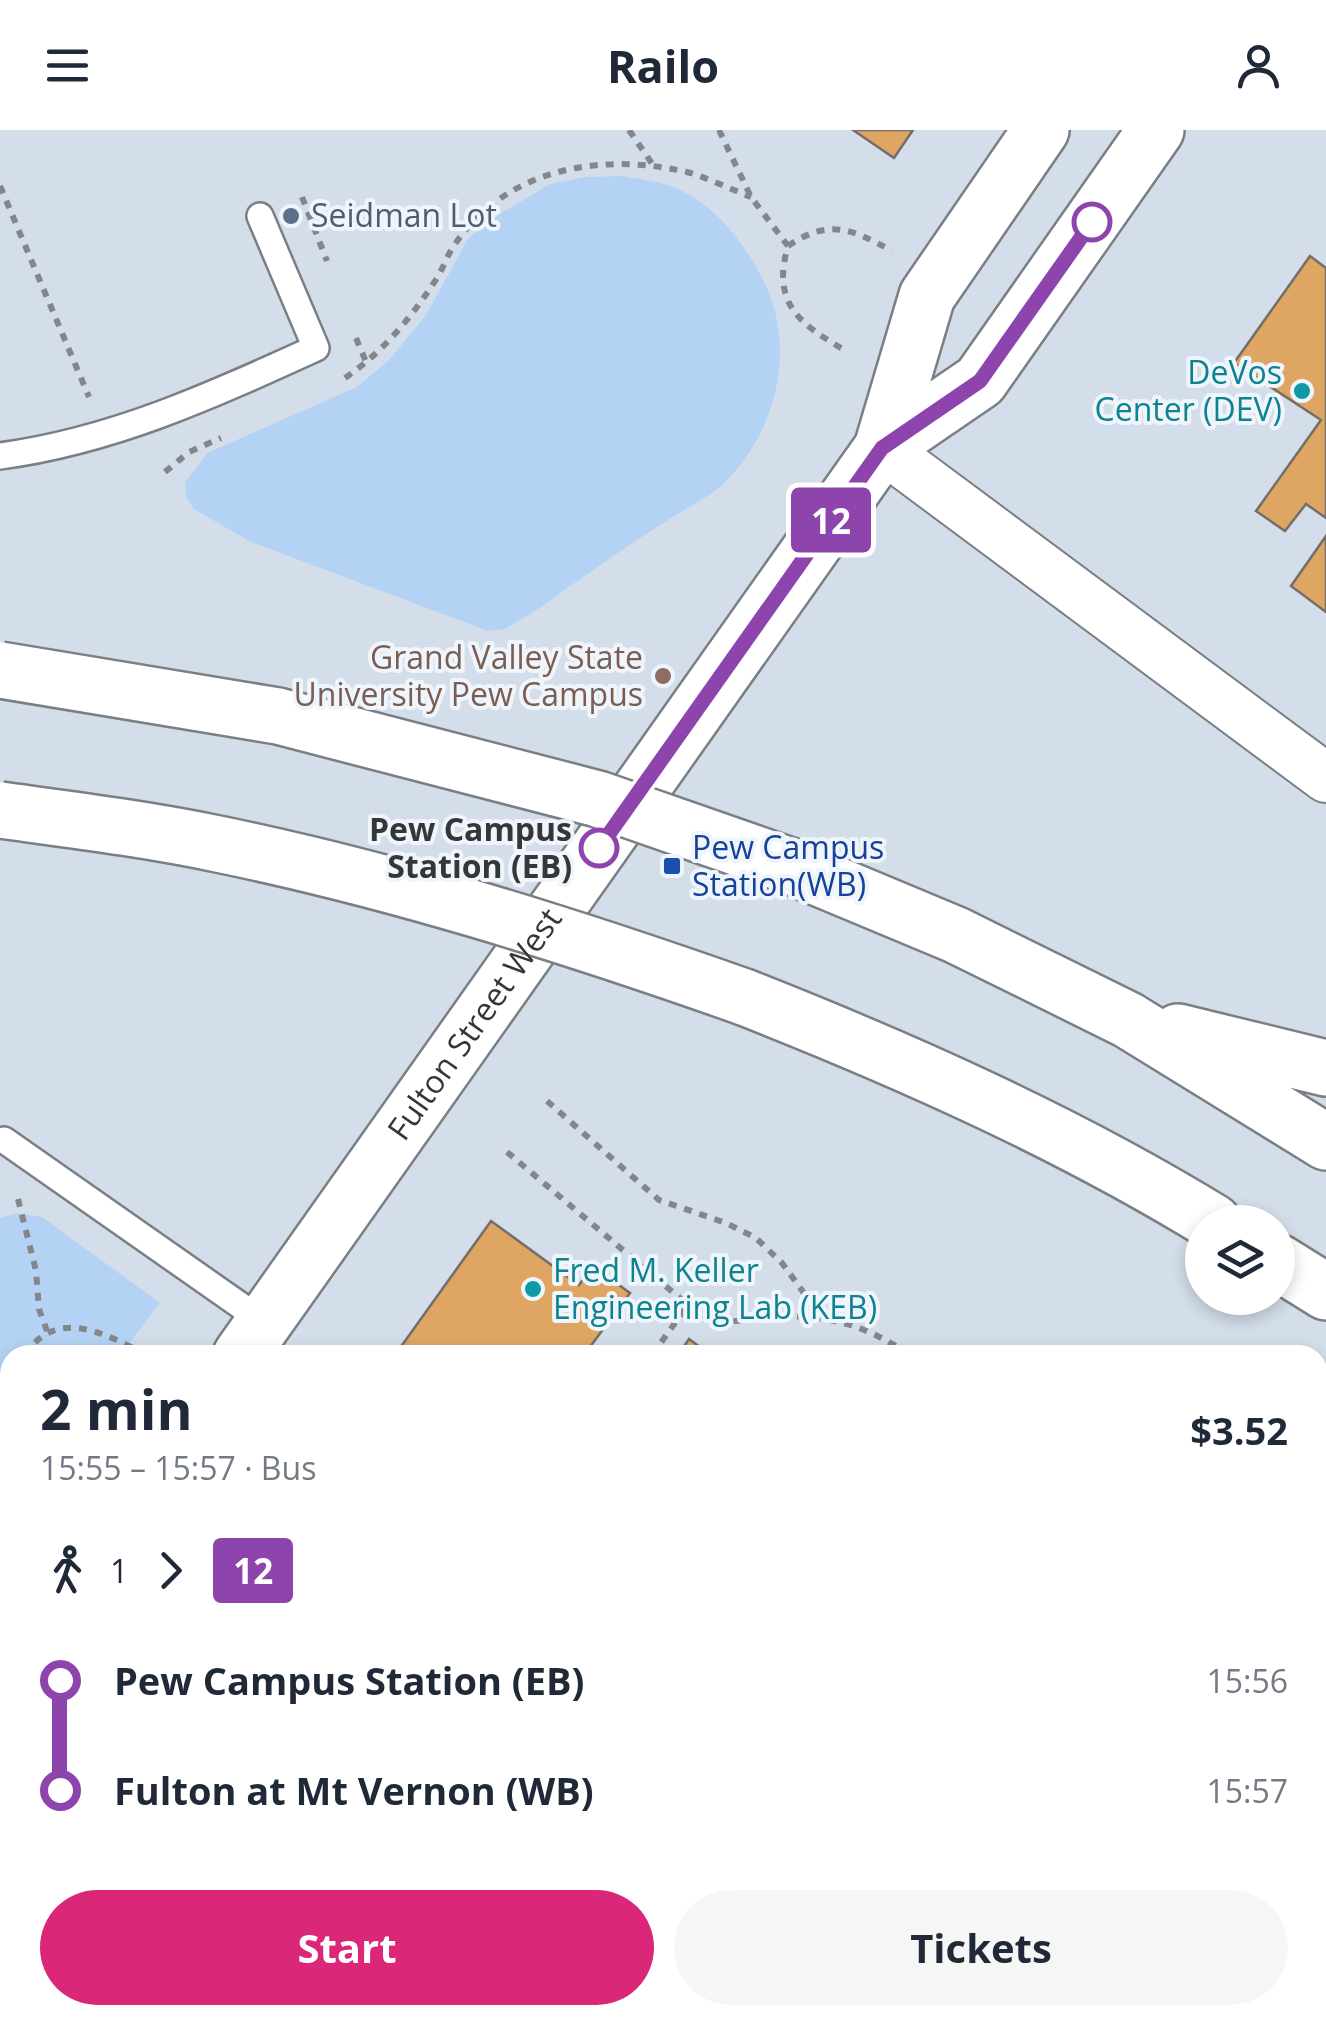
<!DOCTYPE html>
<html lang="en">
<head>
<meta charset="utf-8">
<style>
	body { margin:0; font-family:"Open Sans",sans-serif; background:#f6f6f7; color:#1f2937; height:100vh; display:flex; flex-direction:column; font-size:38px; white-space:nowrap }
	* { box-sizing:border-box; margin:0 }
	p { font-size:32px; color:#747a83 }
	.icon { flex:none; width:55px; height:55px; fill:none; stroke:currentColor; stroke-width:2; stroke-linecap:round; stroke-linejoin:round }
	.map { position:relative; flex:1; overflow:hidden }
	.panel { position:absolute; left:0px; top:1215px; width:1328px; height:680px; display:flex; flex-direction:column; background:#fff; border-radius:30px 30px 0 0; box-shadow:0 5px 15px #0003 }
	.panel>* { flex:none }
	.badge { padding:0 20px; border-radius:8px; font-size:35px; line-height:65px }
	.controls { position:absolute; left:1185px; top:1075px; display:grid; gap:20px }
	.controls a { display:grid; place-items:center; width:110px; height:110px; border-radius:50%; background:#fff; box-shadow:0 5px 15px #0003; font-size:50px }
	.map>.badge { position:absolute; translate:-50% -50%; box-shadow:0 0 0 5px #fff }
	.legs { display:flex; align-items:center; gap:15px; height:110px; padding:0 40px; font-size:32px }
	.legs p { margin-inline-start:auto }
	.headline { display:flex; align-items:center; justify-content:space-between; height:170px; padding:0 40px }
	h1 { font-size:55px; font-weight:700; line-height:75px }
	.cta { display:flex; gap:20px; margin-top:auto; padding:20px 40px }
	.cta a { flex:1; height:115px; border-radius:60px; background:#db2777; color:#fff; font-size:40px; font-weight:700; line-height:115px; text-align:center }
	.cta a+a { background:#f6f6f7; color:#1f2937 }
	ul { padding:0 40px; list-style:none }
	li { display:flex; align-items:center; gap:35px; height:110px; font-size:38px }
	li i { display:grid; place-items:center; width:15px; height:100%; margin:0 12px; background:currentColor }
	li i::after { content:''; width:25px; height:25px; margin:-12px; border:8px solid; border-radius:50%; background:#fff }
	li p { margin-inline-start:auto }
	li:first-child i { background:linear-gradient(#0000 50%,currentColor 0) }
	li:last-child i { background:linear-gradient(currentColor 50%,#0000 0) }
	header { display:flex; justify-content:space-between; align-items:center; height:130px; padding:0 40px; background:#fff; font-size:45px; font-weight:700 }
	.map>svg:first-child { display:block }
	.built { fill:#d3deea; fill-rule:evenodd }
	.green { fill:#b4d3f4 }
	.water { fill:#81b4f5 }
	.pier { fill:#e2e8ee }
	.building { fill:#dfa663; stroke:#746e69; stroke-width:2.5 }
	.lines { fill:none; stroke-linecap:round; stroke-linejoin:round }
	.service-casing { stroke:#7a7f84; stroke-width:30 }
	.minor-casing { stroke:#7a7f84; stroke-width:52 }
	.primary-casing { stroke:#7a7f84; stroke-width:60 }
	.motorway-casing { stroke:#7a7f84; stroke-width:60 }
	.path { stroke:#83878b; stroke-width:6; stroke-dasharray:8 8; stroke-linecap:butt }
	.service { stroke:#fff; stroke-width:25 }
	.minor { stroke:#fff; stroke-width:48 }
	.primary { stroke:#fff; stroke-width:55 }
	.motorway { stroke:#fff; stroke-width:55 }
	.motorway-bridge-casing { stroke:#7a7f84; stroke-width:60; stroke-linecap:butt }
	.motorway-bridge { stroke:#fff; stroke-width:55 }
	.line-1-casing { stroke:#fff; stroke-width:22 }
	.line-1 { stroke:#8e44ad; stroke-width:15 }
	.service-dot { fill:#5c6f8a; stroke:#f0f5fc; stroke-width:4 }
	.stop-1-dot { fill:#fff; stroke:#8e44ad; stroke-width:5 }
	.culture-dot { fill:#0f9aa8; stroke:#f0f5fc; stroke-width:4 }
	.education-dot { fill:#8d6e63; stroke:#f0f5fc; stroke-width:4 }
	.transit-dot { fill:#1a4fb4; stroke:#f0f5fc; stroke-width:4 }
	.labels { text-anchor:middle; stroke-width:8; stroke-linejoin:round; paint-order:stroke }
	.service-label { font-size:32px; fill:#4e5e75; stroke:#f0f5fc; text-anchor:start }
	.culture-label { font-size:32px; fill:#0d838f; stroke:#f0f5fc; text-anchor:end }
	.education-label { font-size:32px; fill:#785e54; stroke:#f0f5fc; text-anchor:end }
	.stop-label { font-size:32px; font-weight:bold; fill:#343739; stroke:#f0f5fc; text-anchor:end }
	.transit-label { font-size:32px; fill:#164399; stroke:#f0f5fc; text-anchor:start }
	.street-label { font-size:32px; fill:#343739; stroke:#f0f5fc }
</style>
</head>
<body>
<header><svg class="icon" aria-label="menu" viewBox="0 0 24 24"><path d="M4 6h16M4 12h16M4 18h16"/></svg>Railo<svg class="icon" aria-label="person" viewBox="0 0 24 24"><circle cx="12" cy="8" r="4"/><path d="M4 21q1-7 8-7t8 7"/></svg></header>
<div class="map">
<svg width="1326" height="1895" viewBox="0 0 1326 1895">
	<rect width="100%" height="100%" fill="#e2e8ee"/>
	<path class="built" d="M 0,0 L 1326,0 L 1326,1624 L 1318,1636 L 1318,1225 L 10,1225 L 10,1393 L 0,1370 ZM 1202,1092 L 1278,1092 L 1278,1168 L 1202,1168 Z
		M 205,1885 L 1166,1885 L 1163,1895 L 210,1895 Z"/>
	<path class="green" d="M 622,46 C 637,49 653,50 667,55 C 709,68 739,106 759,142 C 797,208 781,292 730,347 C 714,365 688,377 668,390 C 622,419 579,450 535,481 L 505,499 L 488,501 L 249,411 L 194,379 L 186,367 L 185,353 L 207,323 L 357,257 L 390,229 L 426,185 L 468,109 L 498,85 L 550,54 L 586,47 Z
		M 16,1083 L 42,1087 L 160,1173 L 120,1225 L 10,1225 L 10,1372 L 4,1380 L 0,1370 L 0,1088 Z"/>
	<path class="water" d="M 0,1370 L 10,1393 L 10,1885 L 205,1885 L 210,1895 L 0,1895 Z"/>
	<path class="pier" d="M 8,1385 L 10,1723 L 0,1737 L 0,1397 Z"/>
	<path class="building" d="M 853,0 L 913,0 L 894,28 Z
		M 1310,126 L 1326,138 L 1326,388 L 1306,374 L 1285,401 L 1256,381 L 1321,290 L 1234,233 Z
		M 1326,406 L 1326,482 L 1291,456 Z
		M 491,1091 L 579,1155 L 593,1136 L 630,1163 L 584,1225 L 395,1225 Z
		M 689,1209 L 711,1225 L 678,1225 Z
		M 367,1885 L 719,1885 L 733,1895 L 361,1895 Z"/>
	<g class="lines">
		<defs>
			<path id="service" d="M 0,326 C 113,311 213,265 316,218 L 260,86
				M 4,1010 L 264,1192"/>
			<path id="minor" d="M 882,318 L 1326,648
				M 1318,1757 L 1326,1746
				M 1219,1895 L 1226,1885"/>
			<g id="primary">
				<path d="M 882,318 L 980,251 L 1156,0"/>
				<path id="s1" d="M 241,1225 L 882,318 L 927,166 L 1041,0"/>
				<path d="M 0,1567 L 10,1553"/>
			</g>
			<path id="motorway" d="M 793,737 L 956,805 L 1128,890 L 1326,1012
				M 744,867 C 904,930 1066,1002 1213,1092
				M 1178,902 L 1326,938
				M 1278,1132 L 1326,1162"/>
		</defs>
		<use href="#service" class="service-casing"/>
		<use href="#minor" class="minor-casing"/>
		<use href="#primary" class="primary-casing"/>
		<use href="#motorway" class="motorway-casing"/>
		<path class="path" d="M 629,0 L 655,38
			M 719,0 L 751,67 L 788,116 C 771,174 800,194 846,221
			M 0,56 L 89,267
			M 302,67 L 327,131
			M 788,116 C 829,88 852,99 892,121
			M 356,208 L 366,232
			M 345,248 C 383,222 412,187 437,148 C 444,137 447,125 455,114 C 507,38 601,22 687,42 C 708,48 730,59 751,67
			M 165,342 L 189,322 L 221,308
			M 547,971 L 659,1070 L 726,1093 L 756,1108 L 782,1133 L 820,1185
			M 507,1022 L 688,1175 L 718,1194 C 790,1181 848,1181 909,1225
			M 18,1069 L 36,1141 L 39,1179 L 47,1201
			M 25,1225 C 55,1178 102,1202 141,1222
			M 652,1225 L 688,1175
			M 1318,1455 L 1326,1457
			M 245,1885 L 249,1895
			M 930,1885 L 954,1895
			M 324,1895 L 333,1885
			M 877,1895 L 885,1885"/>
		<use href="#service" class="service"/>
		<use href="#minor" class="minor"/>
		<use href="#primary" class="primary"/>
		<use href="#motorway" class="motorway"/>
		<defs>
			<path id="motorway-bridge" d="M 0,540 L 278,586 L 598,669 L 793,737
				M 0,680 C 73,690 146,699 218,714 C 398,751 571,806 744,867"/>
		</defs>
		<use href="#motorway-bridge" class="motorway-bridge-casing"/>
		<use href="#motorway-bridge" class="motorway-bridge"/>
	</g>
	<g class="lines">
		<defs>
			<path id="line-1" d="M 599,718 L 882,318 L 980,251 L 1092,92"/>
		</defs>
		<use href="#line-1" class="line-1-casing"/>
		<use href="#line-1" class="line-1"/>
	</g>
	<circle class="service-dot" cx="291" cy="86" r="10"/>
	<g class="stop-1-dot">
		<circle cx="1092" cy="92" r="18"/>
		<circle cx="599" cy="718" r="18"/>
	</g>
	<g class="culture-dot">
		<circle cx="1302" cy="261" r="10"/>
		<circle cx="533" cy="1159" r="10"/>
	</g>
	<circle class="education-dot" cx="663" cy="546" r="10"/>
	<rect class="transit-dot" x="662" y="726" width="20" height="20" rx="5"/>
	<g class="labels">
		<g class="service-label">
			<text x="311" y="97">Seidman Lot</text>
		</g>
		<g class="culture-label">
			<text x="1282" y="254">DeVos<tspan x="1282" dy="37">Center (DEV)</tspan></text>
			<text x="553" y="1152" text-anchor="start">Fred M. Keller<tspan x="553" dy="37">Engineering Lab (KEB)</tspan></text>
		</g>
		<g class="education-label">
			<text x="643" y="539">Grand Valley State<tspan x="643" dy="37">University Pew Campus</tspan></text>
		</g>
		<g class="stop-label">
			<text x="572" y="711">Pew Campus<tspan x="572" dy="37">Station (EB)</tspan></text>
		</g>
		<g class="transit-label">
			<text x="692" y="729">Pew Campus<tspan x="692" dy="37">Station(WB)</tspan></text>
		</g>
		<g class="street-label">
			<text dy="11" stroke="none"><textPath href="#s1" startOffset="405">Fulton Street West</textPath></text>
		</g>
	</g>
</svg>
<div class="controls">
<a><svg class="icon" aria-label="layers" viewBox="0 0 24 24"><path d="M12 4l9 5-9 5-9-5zM3 14l9 5 9-5"/></svg></a>
</div>
<b class="badge" style="left:831px;top:390px;background:#8e44ad;color:#fff">12</b>
<section class="panel">
<div class="headline"><div><h1>2 min</h1><p>15:55 – 15:57 · Bus</p></div><b>$3.52</b></div>
<div class="legs"><svg class="icon" aria-label="walk" viewBox="0 0 24 24"><circle cx="13" cy="4" r="2"/><path d="M13 8l-2 6 4 7M11 14l-3 7M7 12l3-4h3l4 4"/></svg>1<svg class="icon" aria-label="forward" viewBox="0 0 24 24"><path d="M9 5l7 7-7 7"/></svg><b class="badge" style="background:#8e44ad;color:#fff">12</b></div>
<ul>
<li><i style="color:#8e44ad"></i><b>Pew Campus Station (EB)</b><p>15:56</p></li>
<li><i style="color:#8e44ad"></i><b>Fulton at Mt Vernon (WB)</b><p>15:57</p></li>
</ul>
<div class="cta"><a>Start</a><a>Tickets</a></div>
</section>
</div>
</body>
</html>
